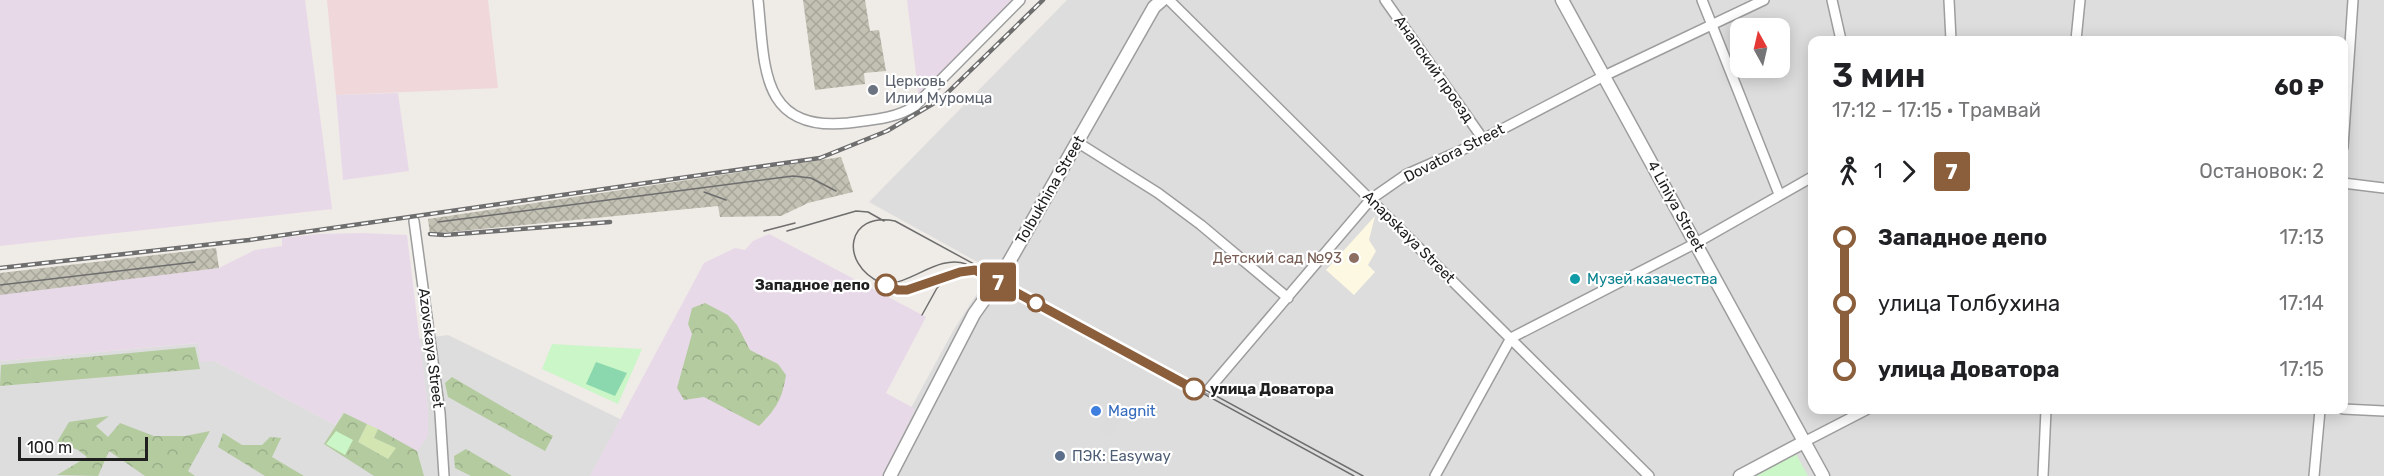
<!DOCTYPE html>
<html lang="ru">
<head>
<meta charset="utf-8">
<style>
	body { margin:0; font-family:Rubik,sans-serif; background:#f2f2f2; color:#202124; height:100vh; display:flex; flex-direction:column; font-size:22px; white-space:nowrap }
	* { box-sizing:border-box; margin:0 }
	p { font-size:20px; color:#757577 }
	.icon { flex:none; width:33px; height:33px; fill:none; stroke:currentColor; stroke-width:2; stroke-linecap:round; stroke-linejoin:round }
	.map { position:relative; flex:1; overflow:hidden }
	.details { position:absolute; left:1808px; top:36px; width:540px; height:378px; display:flex; flex-direction:column; background:#fff; border-radius:12px; box-shadow:0 3px 15px #0003 }
	.details>* { flex:none }
	.badge { padding:0 12px; border-radius:4px; font-size:21px; line-height:39px }
	.needle { width:39px; rotate:352deg }
	.buttons { position:absolute; left:1730px; top:18px; display:grid; gap:12px }
	.buttons a { display:grid; place-items:center; width:60px; height:60px; border-radius:12px; background:#fff; box-shadow:0 3px 15px #0003; font-size:30px }
	.scale { position:absolute; left:18px; bottom:15px; width:130px; box-sizing:border-box; padding-left:6px; border:3px solid #202020; border-top:0; font-size:16px; line-height:21px; white-space:nowrap; color:#202020; -webkit-text-stroke:4px #fff; paint-order:stroke }
	.map>.badge { position:absolute; translate:-50% -50%; box-shadow:0 0 0 3px #fff }
	.legs { display:flex; align-items:center; gap:9px; height:66px; padding:0 24px; font-size:20px }
	.legs p { margin-inline-start:auto }
	.overview { display:flex; align-items:center; justify-content:space-between; height:102px; padding:0 24px }
	h1 { font-size:33px; font-weight:600; line-height:45px }
	ul { padding:0 24px; list-style:none }
	li { display:flex; align-items:center; gap:21px; height:66px; font-size:22px }
	li i { display:grid; place-items:center; width:9px; height:100%; margin:0 8px; background:currentColor }
	li i::after { content:''; width:15px; height:15px; margin:-8px; border:4px solid; border-radius:50%; background:#fff }
	li p { margin-inline-start:auto }
	li:first-child i { background:linear-gradient(#0000 50%,currentColor 0) }
	li:last-child i { background:linear-gradient(currentColor 50%,#0000 0) }
	.map>svg:first-child { display:block }
	.residential { fill:#dedddd; fill-rule:evenodd }
	.commercial { fill:#efd7da }
	.industrial { fill:#e8d9e8 }
	.education { fill:#fdf8e2 }
	.construction { fill:url(#construction-cross-hatch) }
	.grass { fill:#d3e5b1 }
	.forest { fill:url(#forest-crowns) }
	.park { fill:#cbf6c8 }
	.pitch { fill:#8bd8ae }
	.parking { fill:#dcdcdc }
	.lines { fill:none; stroke-linecap:round; stroke-linejoin:round }
	.minor-casing { stroke:#9d9d9d; stroke-width:12 }
	.tertiary-casing { stroke:#9d9d9d; stroke-width:15 }
	.minor { stroke:#fff; stroke-width:9 }
	.tertiary { stroke:#fff; stroke-width:12 }
	.tram { stroke:#6e6e6e; stroke-width:1.5 }
	.rail-casing { stroke:#6e6e6e; stroke-width:4.5 }
	.rail { stroke:#fff; stroke-width:2; stroke-dasharray:7; stroke-linecap:butt }
	.line-1-casing { stroke:#fff; stroke-width:14 }
	.line-1 { stroke:#8b5e3c; stroke-width:9 }
	.worship-dot { fill:#6b7280; stroke:#fff; stroke-width:2 }
	.education-dot { fill:#8d6e63; stroke:#fff; stroke-width:2 }
	.culture-dot { fill:#0f9aa8; stroke:#fff; stroke-width:2 }
	.stop-1-dot { fill:#fff; stroke:#8b5e3c; stroke-width:3 }
	.shop-dot { fill:#3f7fe0; stroke:#fff; stroke-width:2 }
	.service-dot { fill:#5c6f8a; stroke:#fff; stroke-width:2 }
	.labels { text-anchor:middle; stroke-width:4.5; stroke-linejoin:round; paint-order:stroke }
	.street-label { font-size:15px; fill:#202020; stroke:#fff }
	.worship-label { font-size:15px; fill:#5b616d; stroke:#fff; text-anchor:start }
	.education-label { font-size:15px; fill:#785e54; stroke:#fff; text-anchor:end }
	.culture-label { font-size:15px; fill:#0d838f; stroke:#fff; text-anchor:start }
	.stop-label { font-size:15px; font-weight:bold; fill:#202020; stroke:#fff; text-anchor:end }
	.shop-label { font-size:15px; fill:#366cbe; stroke:#fff; text-anchor:start }
	.service-label { font-size:15px; fill:#4e5e75; stroke:#fff; text-anchor:start }
</style>
</head>
<body>
<div class="map">
<svg width="2384" height="476" viewBox="0 0 2384 476">
	<defs>
		<pattern id="construction-cross-hatch" width="8" height="8" patternUnits="userSpaceOnUse" patternTransform="scale(1.5)"><rect width="8" height="8" fill="#c3c1b3"/><path d="M0 0l8 8M0 8l8-8" fill="none" stroke="#a7a69a"/></pattern>
		<pattern id="forest-crowns" width="20" height="18" patternUnits="userSpaceOnUse" patternTransform="scale(1.5)"><rect width="20" height="18" fill="#b3cb9f"/><path d="M2 6a3 3 0 1 1 6 0M12 15a3 3 0 1 1 6 0" fill="none" stroke="#9aae89"/></pattern>
	</defs>
	<rect width="100%" height="100%" fill="#efebe7"/>
	<path class="residential" d="M 1067,0 L 2384,0 L 2384,476 L 874,476 L 953,331 L 992,270 L 869,202 ZM 1740,28 L 1779,28 L 1779,68 L 1740,68 ZM 1812,40 L 2343,40 L 2343,410 L 1812,410 Z
		M 448,335 L 622,420 L 590,476 L 0,476 L 0,361 L 199,343 L 215,361 L 335,425 L 343,411 L 378,429 L 428,409 L 419,339 Z"/>
	<path class="commercial" d="M 327,0 L 488,0 L 498,88 L 336,95 Z"/>
	<path class="industrial" d="M 0,0 L 305,0 L 332,209 L 0,246 Z
		M 907,0 L 1026,0 L 920,107 Z
		M 398,93 L 409,171 L 343,180 L 336,95 Z
		M 363,233 L 407,235 L 428,409 L 428,436 L 417,451 L 343,412 L 335,425 L 215,361 L 201,362 L 198,343 L 0,361 L 0,294 L 219,268 L 255,250 L 282,246 L 282,238 L 319,234 Z
		M 769,234 L 926,317 L 886,393 L 915,409 L 882,476 L 590,476 L 704,263 L 735,248 L 745,250 L 753,241 Z"/>
	<path class="education" d="M 1375,216 L 1369,240 L 1376,251 L 1368,265 L 1375,272 L 1354,295 L 1326,270 Z"/>
	<path class="construction" d="M 803,0 L 865,0 L 870,31 L 879,30 L 886,71 L 864,73 L 865,84 L 815,90 Z
		M 841,157 L 853,192 L 808,203 L 781,216 L 720,217 L 718,206 L 430,234 L 428,219 Z
		M 216,248 L 219,268 L 0,295 L 0,273 Z"/>
	<path class="grass" d="M 367,424 L 378,429 L 374,438 L 397,448 L 388,459 L 358,442 Z"/>
	<path class="forest" d="M 705,303 L 728,315 L 737,325 L 750,350 L 778,364 L 786,375 C 782,400 776,409 759,426 L 704,397 L 684,400 L 677,388 L 692,334 L 688,324 L 692,308 Z
		M 195,347 L 200,369 L 0,386 L 1,365 Z
		M 452,377 L 553,436 L 545,451 L 448,397 L 445,383 Z
		M 344,413 L 367,424 L 358,442 L 388,459 L 396,448 L 374,438 L 378,429 L 417,451 L 424,476 L 374,476 L 324,444 Z
		M 109,416 L 96,426 L 108,437 L 120,423 L 154,436 L 185,436 L 210,431 L 188,471 L 195,476 L 145,476 L 109,451 L 98,476 L 57,475 L 87,457 L 78,450 L 57,442 L 69,422 Z
		M 223,433 L 242,445 L 262,445 L 270,437 L 281,438 L 272,457 L 304,476 L 265,476 L 218,447 Z
		M 466,449 L 512,476 L 471,476 L 455,468 L 454,456 Z"/>
	<path class="park" d="M 552,344 L 642,349 L 618,404 L 542,369 Z
		M 336,431 L 353,440 L 345,455 L 326,444 Z
		M 1796,454 L 1808,476 L 1756,476 Z"/>
	<path class="pitch" d="M 596,362 L 627,373 L 615,396 L 586,384 Z"/>
	<path class="parking" d="M 1108,413 L 1121,420 L 1112,437 L 1099,430 Z"/>
	<g class="lines">
		<defs>
			<path id="minor" d="M 758,0 C 765,65 759,132 848,123 C 871,120 895,119 915,106 L 1020,0
				M 1169,0 L 1649,476
				M 1385,0 L 1483,139
				M 1702,0 L 1779,194
				M 1832,0 L 1841,40
				M 1949,0 L 1951,40
				M 2076,40 L 2080,0
				M 1077,142 L 1158,193 L 1201,225 L 1288,298
				M 2343,147 L 2353,0
				M 2343,183 L 2384,188
				M 414,221 L 440,413 L 444,476
				M 1209,389 L 1371,199 L 1407,174 L 1462,150 L 1604,76 L 1764,0
				M 2343,409 L 2384,411
				M 1804,442 L 1866,410
				M 1435,476 L 1511,338 L 1696,243 L 1812,177
				M 2043,476 L 2046,410
				M 2314,476 L 2320,410"/>
			<path id="tertiary" d="M 1562,0 L 1823,476
				M 890,476 L 974,314 L 1001,276 L 1154,7 L 1162,0
				M 1740,476 L 1804,442"/>
		</defs>
		<use href="#minor" class="minor-casing"/>
		<use href="#tertiary" class="tertiary-casing"/>
		<use href="#minor" class="minor"/>
		<use href="#tertiary" class="tertiary"/>
		<path class="tram" d="M 704,192 L 726,200
			M 438,222 L 793,176 L 811,178 L 836,191
			M 764,231 L 795,223
			M 787,231 L 856,211 L 868,212 L 884,221
			M 886,284 C 912,283 940,254 966,264
			M 0,285 L 195,262
			M 922,315 L 937,288 L 947,278
			M 1354,476 L 979,271 C 960,265 924,287 904,290 C 896,290 889,286 881,283 C 838,263 847,211 895,221 L 1363,476"/>
		<defs>
			<path id="rail" d="M 430,234 L 445,235 L 610,222
				M 0,268 L 249,240 L 820,158 L 887,131 L 941,99 L 1043,0"/>
		</defs>
		<use href="#rail" class="rail-casing"/>
		<use href="#rail" class="rail"/>
	</g>
	<g class="lines">
		<defs>
			<path id="line-1" d="M 886,285 L 898,290 L 907,290 L 960,272 L 975,270 L 1194,389"/>
		</defs>
		<use href="#line-1" class="line-1-casing"/>
		<use href="#line-1" class="line-1"/>
	</g>
	<circle class="worship-dot" cx="873" cy="90" r="6"/>
	<circle class="education-dot" cx="1354" cy="258" r="6"/>
	<circle class="culture-dot" cx="1575" cy="279" r="6"/>
	<g class="stop-1-dot">
		<circle cx="886" cy="285" r="10"/>
		<circle cx="1036" cy="303" r="8"/>
		<circle cx="1194" cy="389" r="10"/>
	</g>
	<circle class="shop-dot" cx="1096" cy="411" r="6"/>
	<circle class="service-dot" cx="1060" cy="456" r="6"/>
	<g class="labels">
		<g class="street-label">
			<text transform="translate(1434 69) rotate(55)" y="5">Анапский проезд</text>
			<text transform="translate(1454 153) rotate(-27)" y="5">Dovatora Street</text>
			<text transform="translate(1050 190) rotate(-60)" y="5">Tolbukhina Street</text>
			<text transform="translate(1676 206) rotate(61)" y="5">4 Liniya Street</text>
			<text transform="translate(1409 237) rotate(45)" y="5">Anapskaya Street</text>
			<text transform="translate(431 348) rotate(83)" y="5">Azovskaya Street</text>
		</g>
		<g class="worship-label">
			<text x="885" y="86">Церковь<tspan x="885" dy="17">Илии Муромца</tspan></text>
		</g>
		<g class="education-label">
			<text x="1342" y="263">Детский сад №93</text>
		</g>
		<g class="culture-label">
			<text x="1587" y="284">Музей казачества</text>
		</g>
		<g class="stop-label">
			<text x="870" y="290">Западное депо</text>
			<text x="1210" y="394" text-anchor="start">улица Доватора</text>
		</g>
		<g class="shop-label">
			<text x="1108" y="416">Magnit</text>
		</g>
		<g class="service-label">
			<text x="1072" y="461">ПЭК: Easyway</text>
		</g>
	</g>
</svg>
<div class="buttons">
<a><svg class="needle" viewBox="-14 -14 28 28"><path d="M0-13l5 13h-10z" fill="#e53935"/><path d="M0 13l5-13h-10z" fill="#757577"/></svg></a>
</div>
<div class="scale">100 m</div>
<b class="badge" style="left:998px;top:282px;background:#8b5e3c;color:#fff">7</b>
<section class="details">
<div class="overview"><div><h1>3 мин</h1><p>17:12 – 17:15 · Трамвай</p></div><b>60 ₽</b></div>
<div class="legs"><svg class="icon" aria-label="walk" viewBox="0 0 24 24"><circle cx="13" cy="4" r="2"/><path d="M13 8l-2 6 4 7M11 14l-3 7M7 12l3-4h3l4 4"/></svg>1<svg class="icon" aria-label="forward" viewBox="0 0 24 24"><path d="M9 5l7 7-7 7"/></svg><b class="badge" style="background:#8b5e3c;color:#fff">7</b><p>Остановок: 2</p></div>
<ul>
<li><i style="color:#8b5e3c"></i><b>Западное депо</b><p>17:13</p></li>
<li><i style="color:#8b5e3c"></i><span>улица Толбухина</span><p>17:14</p></li>
<li><i style="color:#8b5e3c"></i><b>улица Доватора</b><p>17:15</p></li>
</ul>
</section>
</div>
</body>
</html>
